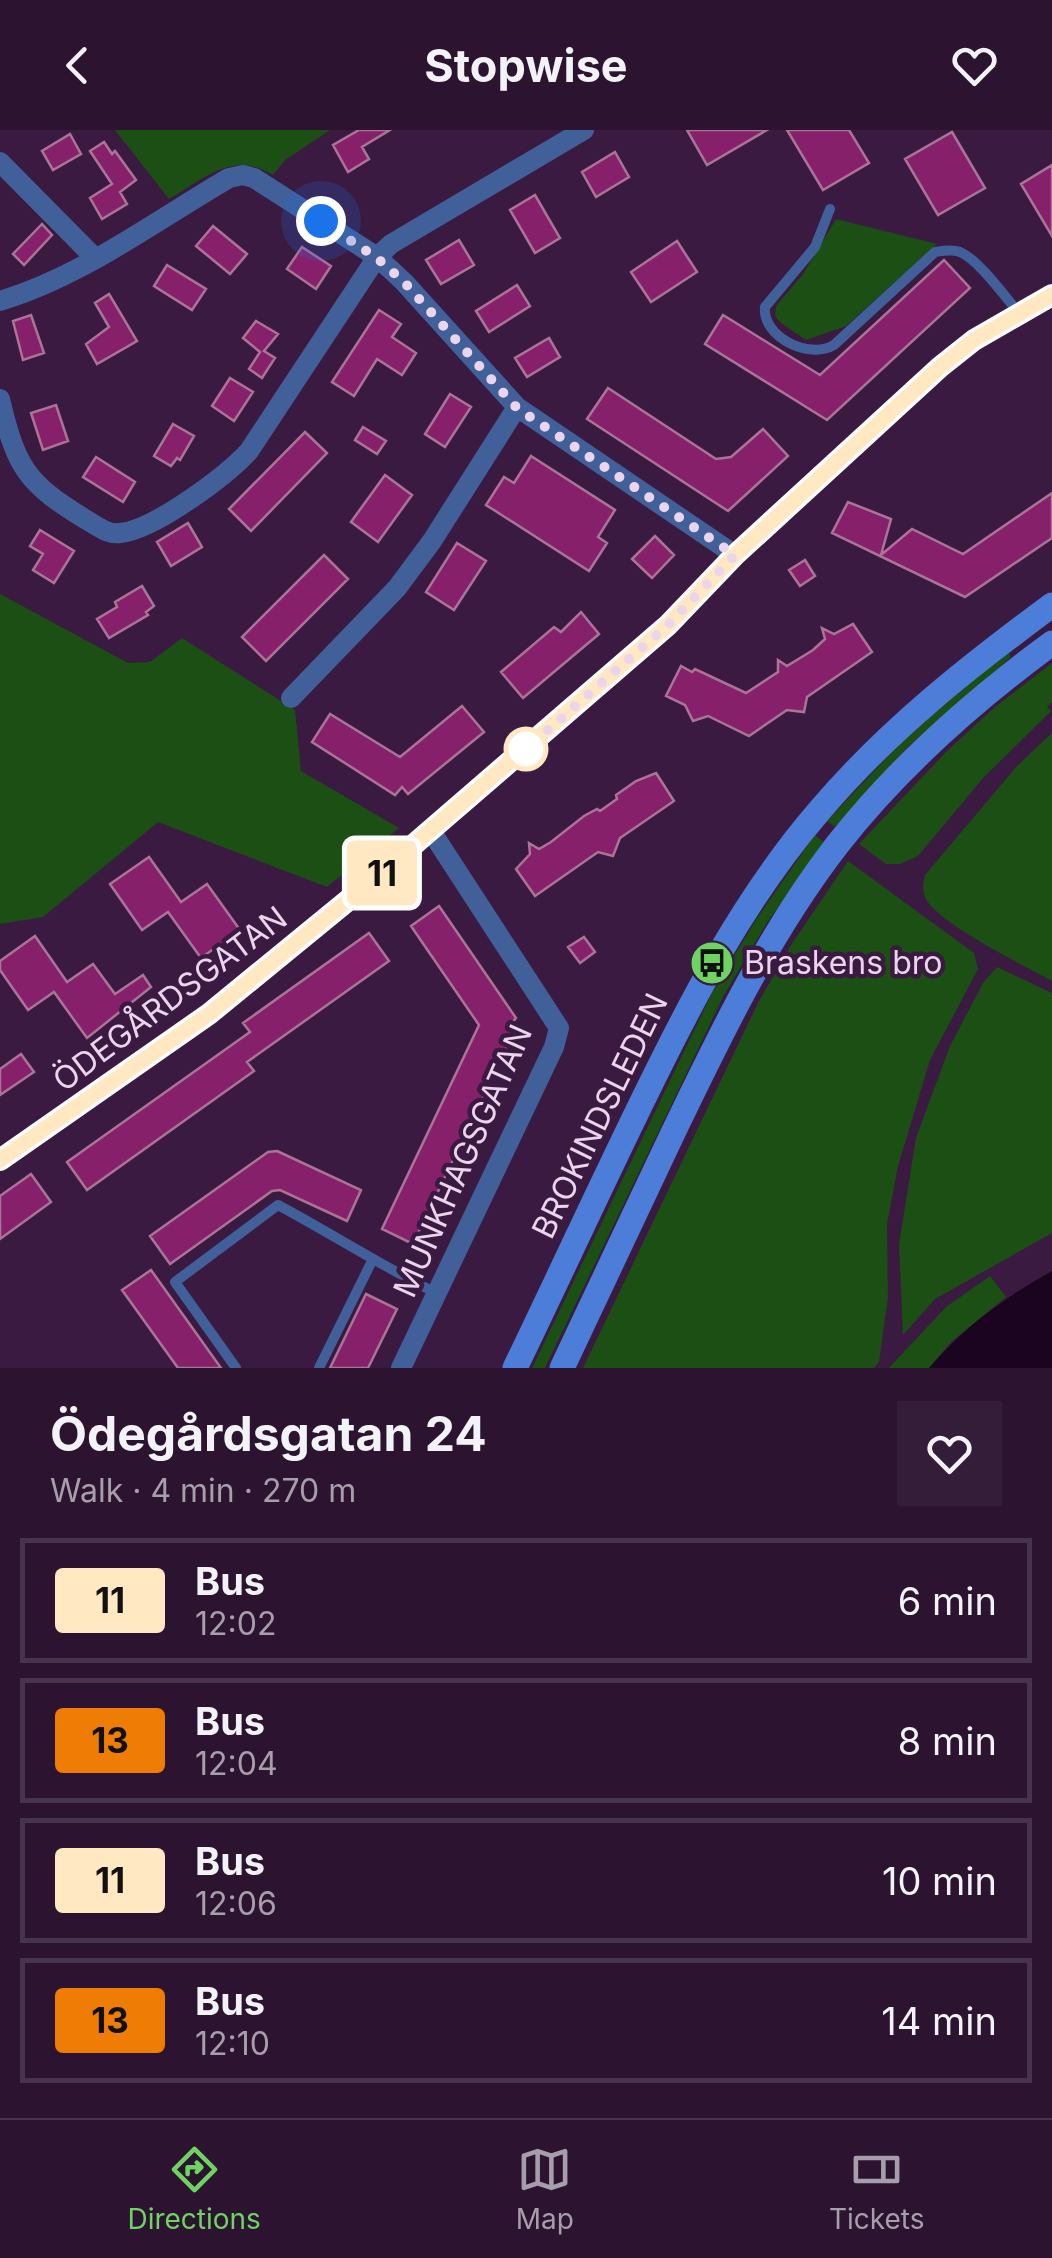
<!DOCTYPE html>
<html lang="en">
<head>
<meta charset="utf-8">
<style>
	body { margin:0; font-family:Inter,sans-serif; background:#341d39; color:#f1f3f6; height:100vh; display:flex; flex-direction:column; font-size:38px; white-space:nowrap }
	* { box-sizing:border-box; margin:0 }
	p { font-size:32px; color:#a69eab }
	.icon { flex:none; width:55px; height:55px; fill:none; stroke:currentColor; stroke-width:2; stroke-linecap:round; stroke-linejoin:round }
	.map { position:relative; height:1238px; overflow:hidden }
	.panel { display:flex; flex-direction:column; background:#2c1431; flex:1 }
	.panel>* { flex:none }
	.badge { padding:0 20px; border-radius:8px; font-size:35px; line-height:65px }
	.you { position:absolute; width:50px; height:50px; margin:-25px; border:8px solid #fff; border-radius:50%; background:#1a73e8; box-shadow:0 0 0 15px #1a73e833 }
	.map>.badge { position:absolute; translate:-50% -50%; box-shadow:0 0 0 5px #fff }
	.round { display:grid; place-items:center; flex:none; width:105px; height:105px; border-radius:0px; background:#341d39 }
	.headline { display:flex; align-items:center; justify-content:space-between; height:170px; padding:0 50px }
	h1 { font-size:48px; font-weight:700; line-height:75px }
	ul { padding:0; list-style:none }
	li { display:flex; align-items:center; gap:30px; height:125px; margin:0 20px 15px; padding:0 30px; border:5px solid #48334d; border-radius:0px }
	li div { flex:1 }
	li b { display:block; font-size:38px }
	li em { font-style:normal }
	li .badge { min-width:110px; font-weight:700; text-align:center }
	header { display:flex; justify-content:space-between; align-items:center; height:130px; padding:0 50px; background:#2c1431; font-size:45px; font-weight:700 }
	.tabs { display:flex; justify-content:space-around; align-items:center; height:140px; border-top:2px solid #48334d; background:#2c1431; font-size:28px; color:#a69eab }
	.tabs a { display:grid; justify-items:center; gap:5px }
	.tabs .active { color:#6ed361 }
	.map>svg:first-child { display:block }
	.green { fill:#1b4f14 }
	.water { fill:#1b0420 }
	.building { fill:#87206a; stroke:#a97495; stroke-width:2.5 }
	.lines { fill:none; stroke-linecap:round; stroke-linejoin:round }
	.lane { stroke:#416099; stroke-width:10 }
	.street { stroke:#416099; stroke-width:20 }
	.secondary { stroke:#4c7dd8; stroke-width:25 }
	.line-casing { stroke:#fff; stroke-width:22 }
	.line { stroke:#ffe8c2; stroke-width:15 }
	.walk { stroke:#ead5ed; stroke-width:10; stroke-dasharray:0 18 }
	.stop-dot { fill:#fff; stroke:#ffe8c2; stroke-width:5 }
	.labels { text-anchor:middle; stroke-width:9; stroke-linejoin:round; paint-order:stroke }
	.poi-label { font-size:32px; fill:#ead5ed; stroke:#3b1a41; text-anchor:start }
	.street-label { font-size:32px; fill:#ead5ed; stroke:#3b1a41 }
</style>
</head>
<body>
<header><svg class="icon" aria-label="back" viewBox="0 0 24 24"><path d="M15 5l-7 7 7 7"/></svg>Stopwise<svg class="icon" aria-label="heart" viewBox="0 0 24 24"><path d="M12 20l-8-8c-3-5 5-10 8-4 3-6 11-1 8 4z"/></svg></header>
<div class="map">
<svg width="1052" height="1238" viewBox="0 0 1052 1238">
	<rect width="100%" height="100%" fill="#3b1a41"/>
	<path class="green" d="M 115,0 L 330,0 L 285,30 L 273,45 C 233,20 205,48 169,69 Z
		M 836,89 L 937,114 L 846,196 L 806,210 L 781,193 L 775,186 L 776,176 L 803,144 Z
		M 0,464 L 128,533 L 150,532 L 182,508 L 295,580 L 301,641 L 399,698 L 327,757 L 158,692 L 43,787 L 0,794 Z
		M 1008,521 L 1011,527 L 909,616 L 835,697 L 827,691 L 911,602 Z
		M 1052,533 L 1052,572 L 1047,577 L 1051,581 L 984,647 L 918,726 L 900,734 L 886,734 L 859,714 L 946,622 L 995,577 Z
		M 1052,603 L 1052,851 C 1019,833 954,801 930,775 C 922,766 922,756 925,745 L 1017,636 Z
		M 815,705 L 824,712 L 767,793 L 724,865 L 545,1238 L 532,1238 L 713,861 L 757,788 Z
		M 848,731 L 974,823 L 978,839 L 930,930 L 898,1036 L 887,1094 L 888,1167 L 879,1232 L 874,1238 L 583,1238 L 758,873 L 791,815 Z
		M 997,837 L 1052,863 L 1052,1103 L 935,1169 L 903,1205 L 899,1114 L 916,1008 L 950,916 L 983,853 Z
		M 990,1146 L 1006,1167 L 951,1212 L 929,1238 L 889,1238 L 946,1177 Z"/>
	<path class="water" d="M 1052,1141 L 1052,1238 L 929,1238 C 964,1197 1005,1167 1052,1141 Z"/>
	<path class="building" d="M 359,0 L 390,0 L 362,17 L 369,29 L 348,42 L 333,15 Z
		M 687,0 L 767,0 L 707,35 Z
		M 787,0 L 849,0 L 869,33 L 823,60 Z
		M 952,2 L 985,58 L 938,85 L 905,29 Z
		M 70,4 L 81,24 L 53,40 L 42,21 Z
		M 104,12 L 112,24 L 115,21 L 136,50 L 120,62 L 127,74 L 102,89 L 90,68 L 112,54 L 90,21 Z
		M 615,22 L 629,47 L 596,67 L 582,42 Z
		M 1052,35 L 1052,106 L 1021,54 Z
		M 535,65 L 560,108 L 535,123 L 510,80 Z
		M 42,94 L 52,105 L 24,135 L 13,124 Z
		M 213,96 L 247,124 L 230,144 L 196,116 Z
		M 459,110 L 474,135 L 441,154 L 426,130 Z
		M 677,111 L 697,142 L 651,172 L 631,142 Z
		M 302,117 L 331,136 L 316,159 L 287,139 Z
		M 944,130 L 970,158 L 827,290 L 705,214 L 723,185 L 820,245 Z
		M 167,135 L 206,159 L 192,180 L 154,156 Z
		M 517,155 L 530,176 L 489,202 L 476,181 Z
		M 109,164 L 137,211 L 97,234 L 86,214 L 109,197 L 95,173 Z
		M 379,180 L 401,194 L 392,207 L 416,223 L 402,245 L 377,229 L 354,266 L 332,252 Z
		M 31,185 L 44,223 L 23,230 L 13,191 Z
		M 256,191 L 278,204 L 264,221 L 275,228 L 262,248 L 249,239 L 260,222 L 243,208 Z
		M 549,208 L 560,227 L 527,247 L 515,228 Z
		M 230,248 L 253,262 L 234,291 L 212,276 Z
		M 608,258 L 716,329 L 731,327 L 763,299 L 788,326 L 728,381 L 587,289 Z
		M 450,264 L 471,277 L 445,317 L 425,304 Z
		M 56,275 L 68,311 L 43,320 L 31,283 Z
		M 173,294 L 194,306 L 180,330 L 177,328 L 171,336 L 154,326 Z
		M 363,297 L 386,311 L 377,324 L 355,310 Z
		M 305,302 L 327,323 L 251,401 L 229,379 Z
		M 531,326 L 615,380 L 598,407 L 607,413 L 589,441 L 486,375 L 504,347 L 514,353 Z
		M 96,327 L 135,352 L 123,372 L 83,347 Z
		M 385,345 L 412,365 L 378,412 L 351,392 Z
		M 1052,363 L 1052,408 L 965,467 L 832,403 L 848,372 L 891,389 L 881,425 L 912,399 L 963,424 Z
		M 188,393 L 202,417 L 171,436 L 157,412 Z
		M 40,400 L 74,421 L 54,453 L 33,440 L 43,424 L 30,416 Z
		M 655,406 L 674,425 L 652,448 L 632,429 Z
		M 457,413 L 486,431 L 454,480 L 426,462 Z
		M 324,425 L 348,449 L 266,531 L 242,507 Z
		M 805,430 L 815,446 L 800,456 L 789,440 Z
		M 142,456 L 154,476 L 146,482 L 148,485 L 109,508 L 97,489 L 117,477 L 115,472 Z
		M 581,482 L 599,504 L 523,568 L 501,542 L 554,497 L 561,502 Z
		M 853,494 L 872,522 L 807,567 L 804,582 L 787,580 L 749,606 L 708,586 L 693,591 L 685,575 L 666,566 L 681,536 L 692,542 L 695,539 L 746,563 L 778,542 L 778,530 L 787,536 L 813,520 L 825,509 L 822,498 L 834,504 Z
		M 462,576 L 484,602 L 408,664 L 402,657 L 395,665 L 312,612 L 330,584 L 400,627 Z
		M 656,643 L 674,671 L 620,708 L 613,726 L 598,722 L 535,766 L 516,739 L 530,724 L 529,713 L 539,719 L 551,712 L 584,686 L 597,679 L 600,681 L 617,669 L 616,665 L 636,651 Z
		M 149,727 L 181,772 L 207,754 L 240,800 L 201,828 L 168,782 L 142,800 L 110,754 Z
		M 439,776 L 516,888 L 512,893 L 517,896 L 413,1114 L 382,1099 L 479,895 L 411,796 Z
		M 369,803 L 389,831 L 247,932 L 254,941 L 87,1060 L 67,1032 L 250,902 L 243,893 Z
		M 35,806 L 67,852 L 93,834 L 115,864 L 143,845 L 151,857 L 87,908 L 54,862 L 28,880 L 0,840 L 0,831 Z
		M 584,807 L 595,822 L 580,833 L 568,817 Z
		M 21,924 L 34,942 L 0,965 L 0,939 Z
		M 277,1021 L 361,1060 L 347,1091 L 280,1060 L 272,1061 L 170,1134 L 150,1106 L 268,1022 Z
		M 31,1044 L 51,1072 L 0,1109 L 0,1066 Z
		M 151,1140 L 221,1238 L 178,1238 L 122,1160 Z
		M 366,1164 L 397,1179 L 368,1238 L 330,1238 Z"/>
	<g class="lines">
		<path class="lane" d="M 830,79 L 815,117 L 765,177 C 762,207 809,230 834,215 L 935,122 C 942,121 952,119 960,122 C 979,130 1005,167 1019,183
			M 236,1238 L 175,1152 L 278,1075 C 332,1104 382,1136 436,1163
			M 319,1238 L 372,1131"/>
		<path class="street" d="M 0,32 L 95,128
			M 0,171 C 83,146 155,91 229,48 L 243,45 L 254,48 L 377,127 L 404,152 L 517,277 L 735,425
			M 0,269 C 16,337 26,353 85,389 C 96,395 107,405 120,403 C 154,400 226,346 249,321 L 377,127 L 391,114 L 584,0
			M 291,568 L 397,458 L 432,411 L 517,277
			M 0,1030 L 209,884 L 375,749 L 668,495 L 735,425 L 940,237 L 974,210 L 1052,165
			M 401,1238 L 554,917 L 559,898 L 431,701"/>
		<path class="secondary" d="M 515,1238 C 557,1151 597,1064 639,978 C 690,873 743,769 820,680 C 888,600 968,537 1052,475
			M 562,1238 C 599,1160 636,1082 672,1005 C 720,905 769,803 837,715 C 898,637 973,571 1052,513"/>
	</g>
	<g class="lines">
		<defs>
			<path id="line" d="M 0,1030 L 209,884 L 374,749 L 668,495 L 735,425 L 940,237 L 974,210 L 1052,165"/>
		</defs>
		<use href="#line" class="line-casing"/>
		<use href="#line" class="line"/>
		<path class="walk" d="M 321,91 L 377,128 L 404,152 L 517,278 L 735,425 L 668,495 L 526,619"/>
	</g>
	<defs>
		<symbol id="bus-disc" viewBox="-11 -11 22 22"><circle r="9.5" fill="#6ed361" stroke="#3b1a41"/><path d="M-5-6H5V4H4V6H2V4H-2V6H-4V4H-5ZM-3.5-4V0h7V-4ZM-3.5 1.2v1.5H-2V1.2ZM2 1.2v1.5H3.5V1.2Z" fill="#111"/></symbol>
	</defs>
	<g fill-rule="evenodd">
		<use href="#bus-disc" x="687" y="808" width="50" height="50"/>
	</g>
	<circle class="stop-dot" cx="526" cy="619" r="20"/>
	<g class="labels">
		<g class="poi-label">
			<text x="744" y="844">Braskens bro</text>
		</g>
		<g class="street-label">
			<text transform="translate(170 869) rotate(-37)" y="11">ÖDEGÅRDSGATAN</text>
			<text transform="translate(600 986) rotate(-64)" y="11">BROKINDSLEDEN</text>
			<text transform="translate(463 1031) rotate(-66)" y="11">MUNKHAGSGATAN</text>
		</g>
	</g>
</svg>
<div class="you" style="left:321px;top:91px"></div>
<b class="badge" style="left:382px;top:743px;background:#ffe8c2;color:#111">11</b>
</div>
<section class="panel">
<div class="headline"><div><h1>Ödegårdsgatan 24</h1><p>Walk · 4 min · 270 m</p></div><a class="round"><svg class="icon" aria-label="heart" viewBox="0 0 24 24"><path d="M12 20l-8-8c-3-5 5-10 8-4 3-6 11-1 8 4z"/></svg></a></div>
<ul>
<li><span class="badge" style="background:#ffe8c2;color:#111">11</span><div><b>Bus</b><p>12:02</p></div><em>6 min</em></li>
<li><span class="badge" style="background:#ef7c04;color:#111">13</span><div><b>Bus</b><p>12:04</p></div><em>8 min</em></li>
<li><span class="badge" style="background:#ffe8c2;color:#111">11</span><div><b>Bus</b><p>12:06</p></div><em>10 min</em></li>
<li><span class="badge" style="background:#ef7c04;color:#111">13</span><div><b>Bus</b><p>12:10</p></div><em>14 min</em></li>
</ul>
</section>
<nav class="tabs">
<a class="active"><svg class="icon" aria-label="directions" viewBox="0 0 24 24"><path d="M12 3l9 9-9 9-9-9zM9 14v-3h6M13 9l2 2-2 2"/></svg>Directions</a>
<a><svg class="icon" aria-label="map" viewBox="0 0 24 24"><path d="M3 6l6-2 6 2 6-2v14l-6 2-6-2-6 2zM9 4v14M15 6v14"/></svg>Map</a>
<a><svg class="icon" aria-label="tickets" viewBox="0 0 24 24"><path d="M3 7h18v10H3zM15 7v10"/></svg>Tickets</a>
</nav>
</body>
</html>
